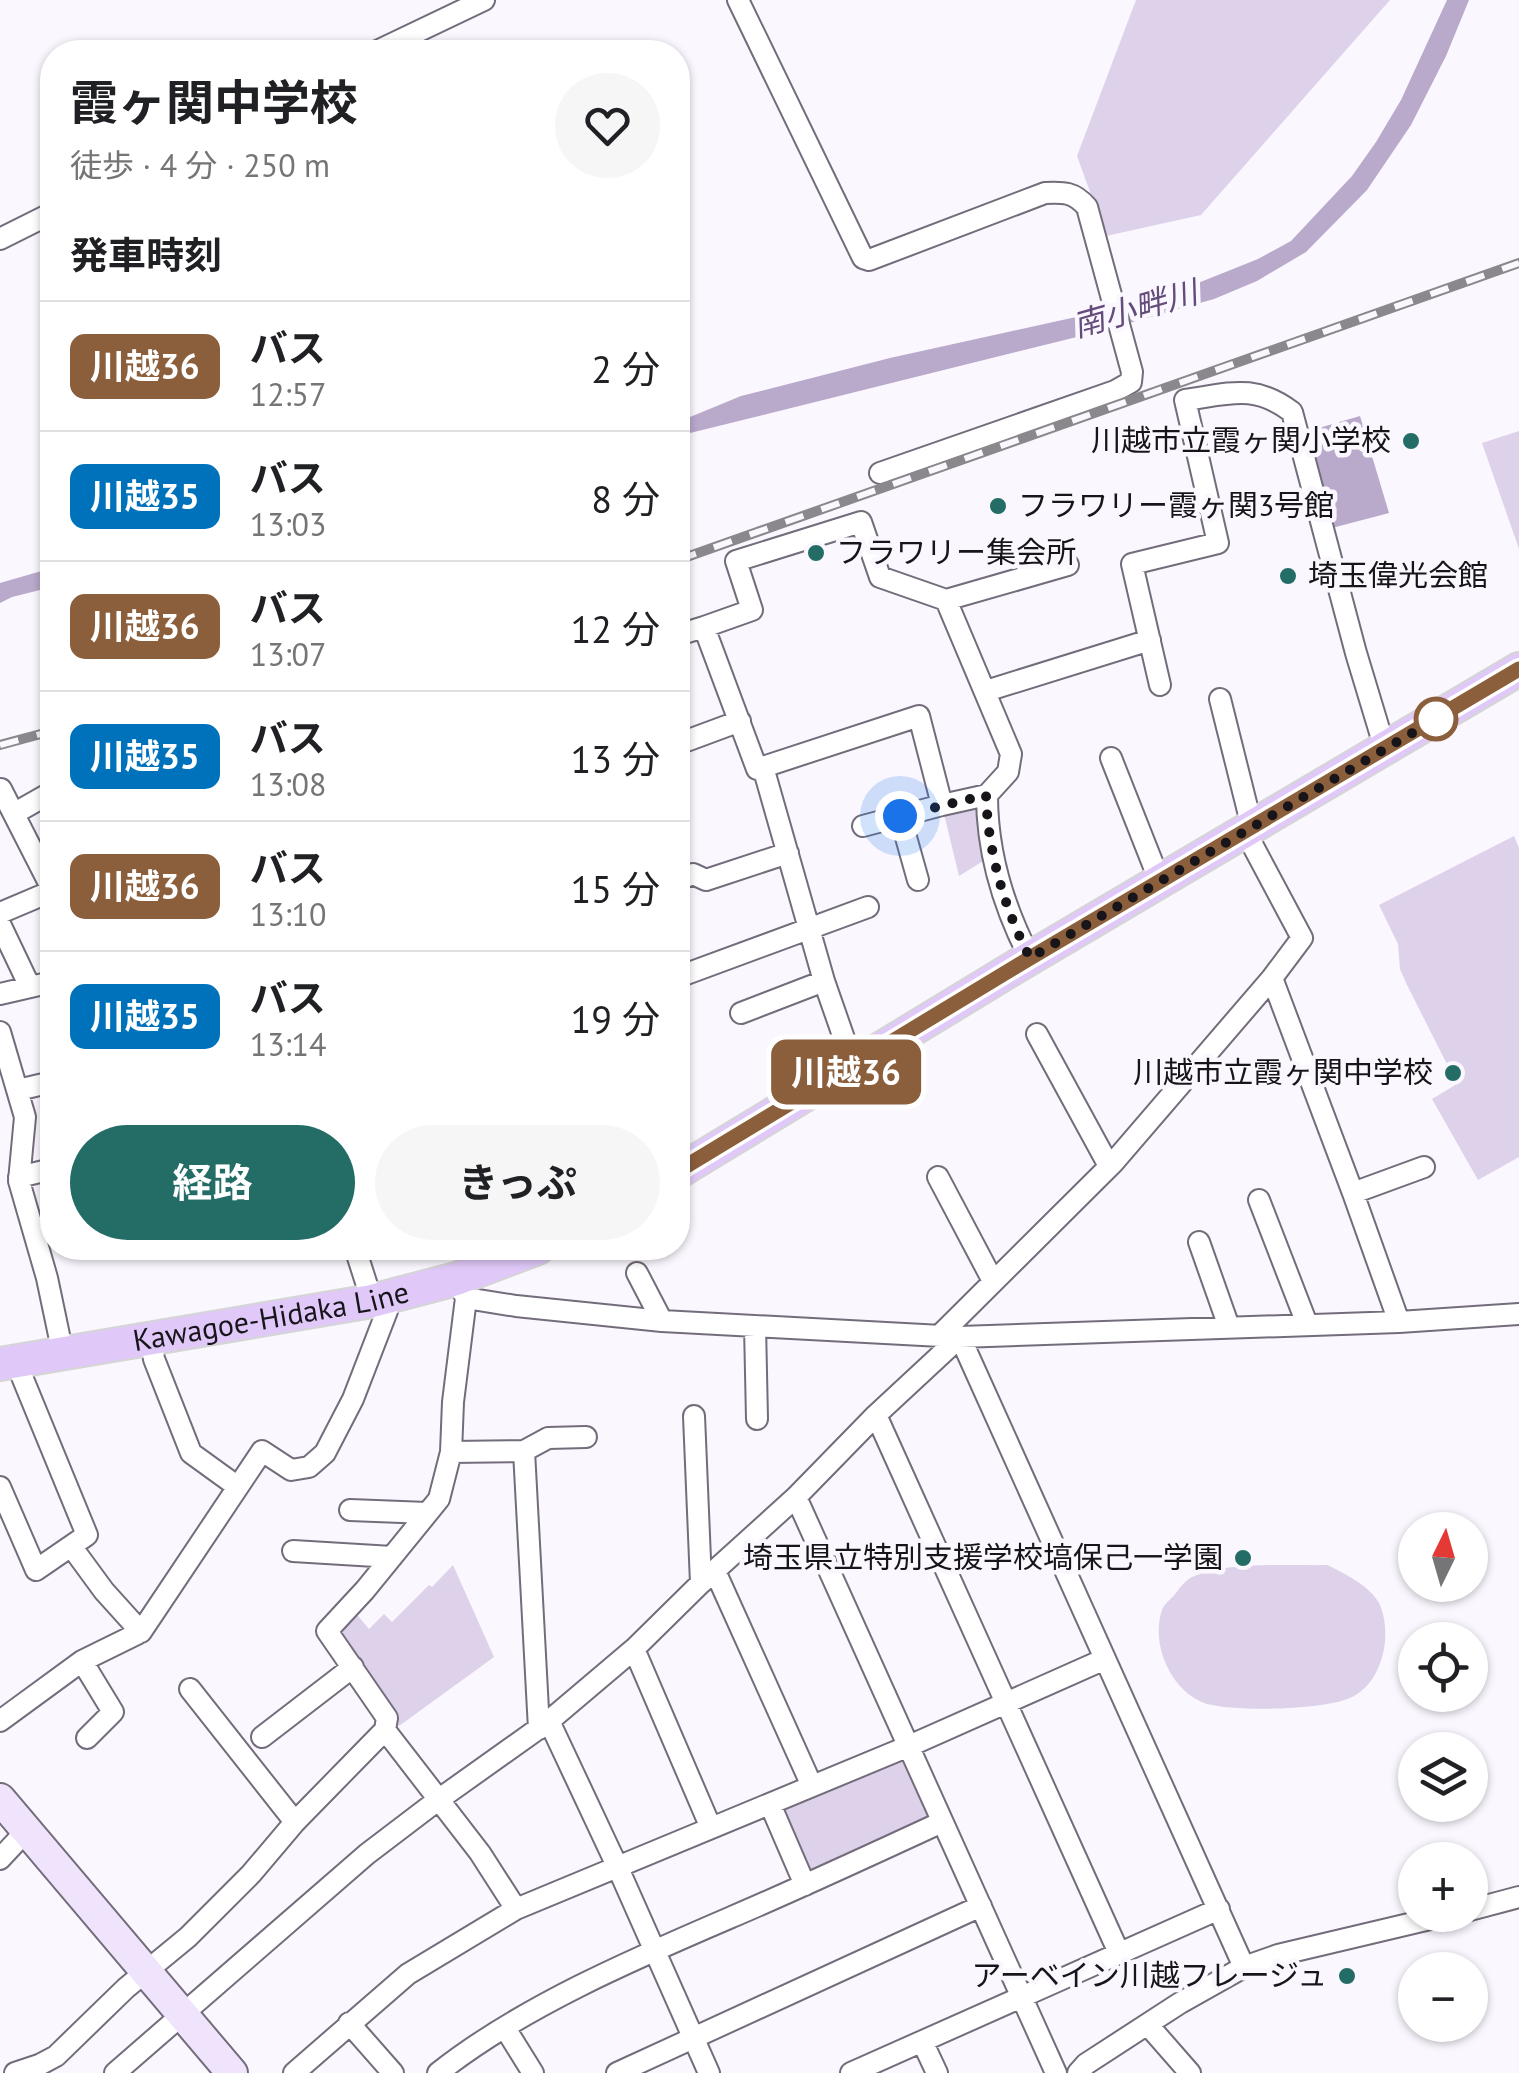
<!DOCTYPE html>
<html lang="ja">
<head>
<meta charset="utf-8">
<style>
	body { margin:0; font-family:"PT Sans","Noto Sans JP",sans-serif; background:#f6f6f6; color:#202124; height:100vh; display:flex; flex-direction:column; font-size:38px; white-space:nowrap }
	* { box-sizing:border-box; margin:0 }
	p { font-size:32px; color:#757577 }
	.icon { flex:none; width:55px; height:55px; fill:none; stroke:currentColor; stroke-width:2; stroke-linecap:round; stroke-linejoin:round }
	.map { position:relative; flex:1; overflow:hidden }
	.sheet { position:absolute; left:40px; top:40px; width:650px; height:1220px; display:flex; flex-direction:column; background:#fff; border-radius:40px; box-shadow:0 2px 8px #0004 }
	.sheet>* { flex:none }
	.badge { padding:0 20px; border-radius:15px; font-size:35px; line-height:65px }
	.needle { width:65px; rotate:5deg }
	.tools { position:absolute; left:1398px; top:1512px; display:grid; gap:20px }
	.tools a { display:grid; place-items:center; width:90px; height:90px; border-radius:50%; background:#fff; box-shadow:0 2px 8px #0004; font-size:50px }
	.you { position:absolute; width:50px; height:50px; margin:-25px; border:8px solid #fff; border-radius:50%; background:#1a73e8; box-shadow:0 0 0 15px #1a73e833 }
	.map>.badge { position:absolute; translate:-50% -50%; box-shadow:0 0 0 5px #fff }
	h2 { padding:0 30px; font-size:38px; line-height:90px }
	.round { display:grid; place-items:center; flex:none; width:105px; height:105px; border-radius:52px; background:#f6f6f6 }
	.head { display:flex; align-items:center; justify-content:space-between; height:170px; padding:0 30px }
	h1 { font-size:48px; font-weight:700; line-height:75px }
	.button { display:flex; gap:20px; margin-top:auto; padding:20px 30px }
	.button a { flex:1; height:115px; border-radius:60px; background:#246d67; color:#fff; font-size:40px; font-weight:700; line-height:115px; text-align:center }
	.button a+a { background:#f6f6f6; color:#202124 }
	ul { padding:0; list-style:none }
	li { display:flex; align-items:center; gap:30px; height:130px; padding:0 30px; border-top:2px solid #e0e0e0 }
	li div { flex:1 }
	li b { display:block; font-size:38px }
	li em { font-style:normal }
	li .badge { min-width:110px; font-weight:700; text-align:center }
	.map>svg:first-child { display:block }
	.green { fill:#ddd2ea }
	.water { fill:#b9a9cb }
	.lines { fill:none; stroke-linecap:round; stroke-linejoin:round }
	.street-casing { stroke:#736c7b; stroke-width:24 }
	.secondary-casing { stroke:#736c7b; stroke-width:34 }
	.primary-casing { stroke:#d5d5d6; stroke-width:36 }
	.street { stroke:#fff; stroke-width:20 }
	.secondary { stroke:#f0e4fc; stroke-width:30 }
	.primary { stroke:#e0c9f9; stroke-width:32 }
	.rail-casing { stroke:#8a878d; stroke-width:10 }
	.rail { stroke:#faf7fe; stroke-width:6; stroke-dasharray:19; stroke-linecap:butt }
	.line-casing { stroke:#fff; stroke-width:22 }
	.line { stroke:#8b5e3c; stroke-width:15 }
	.walk { stroke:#17141a; stroke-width:10; stroke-dasharray:0 18 }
	.poi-dot { fill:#246d67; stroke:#faf7fe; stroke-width:4 }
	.stop-dot { fill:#fff; stroke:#8b5e3c; stroke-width:5 }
	.labels { text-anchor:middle; stroke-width:9; stroke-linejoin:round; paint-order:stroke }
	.poi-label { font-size:30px; fill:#17141a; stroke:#faf7fe; text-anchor:end }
	.street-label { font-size:30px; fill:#17141a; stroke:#faf7fe }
	.water-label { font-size:32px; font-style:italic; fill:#634b7a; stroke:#faf7fe }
</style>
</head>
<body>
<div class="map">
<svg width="1519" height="2073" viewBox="0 0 1519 2073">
	<rect width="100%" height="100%" fill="#faf7fe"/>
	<path class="green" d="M 1136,0 L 1390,0 L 1201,215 L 1106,236 L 1077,156 Z
		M 1519,431 L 1519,549 L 1482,443 Z
		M 982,801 L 988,858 L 959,876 L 943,810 Z
		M 1514,836 L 1519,848 L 1519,1157 L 1478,1180 L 1432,1099 L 1457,1084 L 1407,985 L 1400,969 L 1398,944 L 1379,905 Z
		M 453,1565 L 494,1657 L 399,1726 L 333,1631 L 353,1610 L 369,1629 L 384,1614 L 392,1622 L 429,1585 L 432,1587 Z
		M 1327,1565 C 1344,1573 1372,1587 1380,1605 C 1393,1636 1382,1684 1350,1698 C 1322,1710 1237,1712 1207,1704 C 1172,1693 1150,1645 1162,1610 C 1164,1604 1172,1598 1176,1593 C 1181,1586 1185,1581 1192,1577 C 1227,1561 1287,1566 1327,1565 Z
		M 905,1754 L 934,1820 L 807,1876 L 779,1809 Z"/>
	<path class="water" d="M 1447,0 L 1469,0 L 1446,56 L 1411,125 L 1367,190 L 1306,252 L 1257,281 L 1214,299 L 1097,332 L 678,436 L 678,422 L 741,396 L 890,358 L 1135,304 L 1198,283 L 1258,259 L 1291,241 L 1352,176 L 1376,142 L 1401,100 Z
		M 1360,416 L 1389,513 L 1332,528 L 1305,432 Z
		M 52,568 L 52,587 L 12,597 L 0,603 L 0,583 Z"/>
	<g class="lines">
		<defs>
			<path id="street" d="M 738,0 L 863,258 L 869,260 L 1045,193 C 1064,192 1074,192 1087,207 L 1132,372 L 1131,382 L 1115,391 L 880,473
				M 375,52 L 484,0
				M 0,239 L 52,213
				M 946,600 L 1068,565
				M 678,635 L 704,627
				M 1160,685 L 1132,564 L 1218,543 L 1185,400 C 1229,394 1254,383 1292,412 L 1356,653 L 1385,749
				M 986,691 L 1150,640
				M 1220,699 L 1252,827
				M 678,744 L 740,721
				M 1111,758 L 1160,882
				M 763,767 L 919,716 L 942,805 L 987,795
				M 1,789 L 52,889
				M 15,813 L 52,792
				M 900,816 L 918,880
				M 863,826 L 942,805
				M 678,880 L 693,874 L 706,880 L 788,853
				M 0,913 L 52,891
				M 0,924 L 30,987
				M 678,977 L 868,907
				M 1272,978 L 1353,1193 L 1399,1322
				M 0,994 L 52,982
				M 741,1013 L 824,981
				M 0,1032 L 25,1117 L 19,1181 L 47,1278 L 63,1354
				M 1037,1034 L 1109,1166
				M 854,1067 L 824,981 L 763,767 L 757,769 L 704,627 L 752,610 L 736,561 L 861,522 L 880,577 L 946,600 L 1011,754 L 1008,772 L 987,795 C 987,852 1004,908 1030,958
				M 18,1090 L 52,1082
				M 19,1177 L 52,1169
				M 938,1177 L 993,1281
				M 1353,1193 L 1424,1167
				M 1259,1200 L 1307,1324
				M 1199,1242 L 1229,1327
				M 355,1248 L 372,1301
				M 637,1273 L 662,1321
				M 466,1298 L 516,1306 L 662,1321 L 960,1337 L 1399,1322 L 1519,1314
				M 755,1326 L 757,1419
				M 940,1335 L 1113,1163 L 1272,978 L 1302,938 L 1245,831
				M 151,1339 L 154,1359 L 191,1453 L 238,1487
				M 16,1362 L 87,1535 L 71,1546
				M 876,1415 L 1119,1953
				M 694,1416 L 701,1583
				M 451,1452 L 524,1451
				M 0,1487 L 36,1570 L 71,1546 L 104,1591 L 141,1632
				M 796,1497 L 1056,2073
				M 350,1510 L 427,1513
				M 293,1551 L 392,1557
				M 715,1571 L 812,1786
				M 634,1649 L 711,1828
				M 82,1661 L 113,1712 L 87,1738
				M 190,1689 L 295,1822
				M 0,1721 L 82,1661 L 141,1632 L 262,1451 L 291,1470 L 309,1467 L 325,1453 L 353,1399 L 387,1311 L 390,1297
				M 549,1721 L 618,1868 L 709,2073
				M 539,1729 L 524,1451 L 548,1438 L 586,1437
				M 385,1730 L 480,1853 L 516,1909
				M 262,1737 L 353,1667
				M 770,1804 L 805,1885
				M 0,1859 L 27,1830
				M 1470,1910 L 1519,1897
				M 349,2023 L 393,2073
				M 1148,2025 L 1190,2073
				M 505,2028 L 533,2073
				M 923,2043 L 937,2073
				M 15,2073 L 39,2065 L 56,2056 L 126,1988 L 188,1937 L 251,1874 L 295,1822 L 385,1730 L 387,1718 L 327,1631 L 365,1590 L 439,1499 L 451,1452 L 453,1402 L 466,1298 L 461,1288
				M 115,2073 L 367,1854 L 438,1800 L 549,1721 L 634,1649 L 701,1583 L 796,1497 L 876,1415 L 960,1337 L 1244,1967
				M 294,2073 L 408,1974 L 516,1909 L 909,1746 L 1105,1659
				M 438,2073 C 521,2007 636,1958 734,1916 C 804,1886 873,1854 942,1822
				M 617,2073 L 981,1906
				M 851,2073 L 1219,1909
				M 1078,2073 L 1086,2064 L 1180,2003 L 1244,1967 L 1278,1955 L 1447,1915"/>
			<path id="secondary" d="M 0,1799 L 232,2073"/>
			<g id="primary">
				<path d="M 678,1172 L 1030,958 L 1519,669"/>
				<path id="s1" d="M 0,1364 L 372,1301 L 456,1279 L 538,1248"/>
			</g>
		</defs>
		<use href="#street" class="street-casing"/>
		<use href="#secondary" class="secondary-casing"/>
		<use href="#primary" class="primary-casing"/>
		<use href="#street" class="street"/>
		<use href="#secondary" class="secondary"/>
		<use href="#primary" class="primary"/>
		<defs>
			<path id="rail" d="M 678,560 L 1519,263
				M 0,745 L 52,731"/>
		</defs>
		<use href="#rail" class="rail-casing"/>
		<use href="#rail" class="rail"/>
	</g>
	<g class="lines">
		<defs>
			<path id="line" d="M 678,1171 L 1030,958 L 1519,669"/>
		</defs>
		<use href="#line" class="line-casing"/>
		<use href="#line" class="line"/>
		<path class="walk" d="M 900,816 L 986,795 C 988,852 1004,908 1030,958 L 1436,719"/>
	</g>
	<g class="poi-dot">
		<circle cx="1411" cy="441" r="10"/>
		<circle cx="998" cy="506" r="10"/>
		<circle cx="816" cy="553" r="10"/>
		<circle cx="1288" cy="576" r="10"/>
		<circle cx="1453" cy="1073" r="10"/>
		<circle cx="1243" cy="1558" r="10"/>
		<circle cx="1347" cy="1976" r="10"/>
	</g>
	<circle class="stop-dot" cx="1436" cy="719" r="20"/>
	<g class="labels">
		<g class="poi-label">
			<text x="1391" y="451">川越市立霞ヶ関小学校</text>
			<text x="1018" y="516" text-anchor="start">フラワリー霞ヶ関3号館</text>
			<text x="836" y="563" text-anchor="start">フラワリー集会所</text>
			<text x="1308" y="586" text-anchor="start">埼玉偉光会館</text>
			<text x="1433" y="1083">川越市立霞ヶ関中学校</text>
			<text x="1223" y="1568">埼玉県立特別支援学校塙保己一学園</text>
			<text x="1327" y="1986">アーベイン川越フレージュ</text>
		</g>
		<g class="street-label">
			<text dy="10" stroke="none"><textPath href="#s1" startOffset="275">Kawagoe-Hidaka Line</textPath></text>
		</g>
		<g class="water-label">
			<text transform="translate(1135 309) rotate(-16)" y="11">南小畔川</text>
		</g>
	</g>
</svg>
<div class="tools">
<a><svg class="needle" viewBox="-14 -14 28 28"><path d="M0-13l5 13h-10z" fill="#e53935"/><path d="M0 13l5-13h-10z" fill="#757577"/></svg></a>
<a><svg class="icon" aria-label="locate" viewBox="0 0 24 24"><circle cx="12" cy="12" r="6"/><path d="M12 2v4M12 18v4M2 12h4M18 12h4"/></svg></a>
<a><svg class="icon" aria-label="layers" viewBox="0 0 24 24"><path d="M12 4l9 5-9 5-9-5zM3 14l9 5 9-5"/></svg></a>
<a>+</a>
<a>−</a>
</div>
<div class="you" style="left:900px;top:816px"></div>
<b class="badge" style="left:846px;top:1072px;background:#8b5e3c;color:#fff">川越36</b>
<section class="sheet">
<div class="head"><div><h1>霞ヶ関中学校</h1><p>徒歩 · 4 分 · 250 m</p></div><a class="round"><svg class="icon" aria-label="heart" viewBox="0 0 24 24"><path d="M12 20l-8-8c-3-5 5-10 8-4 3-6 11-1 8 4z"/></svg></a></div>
<h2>発車時刻</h2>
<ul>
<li><span class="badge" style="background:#8b5e3c;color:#fff">川越36</span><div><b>バス</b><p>12:57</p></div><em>2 分</em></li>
<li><span class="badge" style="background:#0072bc;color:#fff">川越35</span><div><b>バス</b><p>13:03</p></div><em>8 分</em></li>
<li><span class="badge" style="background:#8b5e3c;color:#fff">川越36</span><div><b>バス</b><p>13:07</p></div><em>12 分</em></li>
<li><span class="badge" style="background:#0072bc;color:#fff">川越35</span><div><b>バス</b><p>13:08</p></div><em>13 分</em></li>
<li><span class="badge" style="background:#8b5e3c;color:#fff">川越36</span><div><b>バス</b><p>13:10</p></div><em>15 分</em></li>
<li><span class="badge" style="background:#0072bc;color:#fff">川越35</span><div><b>バス</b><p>13:14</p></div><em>19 分</em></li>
</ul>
<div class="button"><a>経路</a><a>きっぷ</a></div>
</section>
</div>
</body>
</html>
